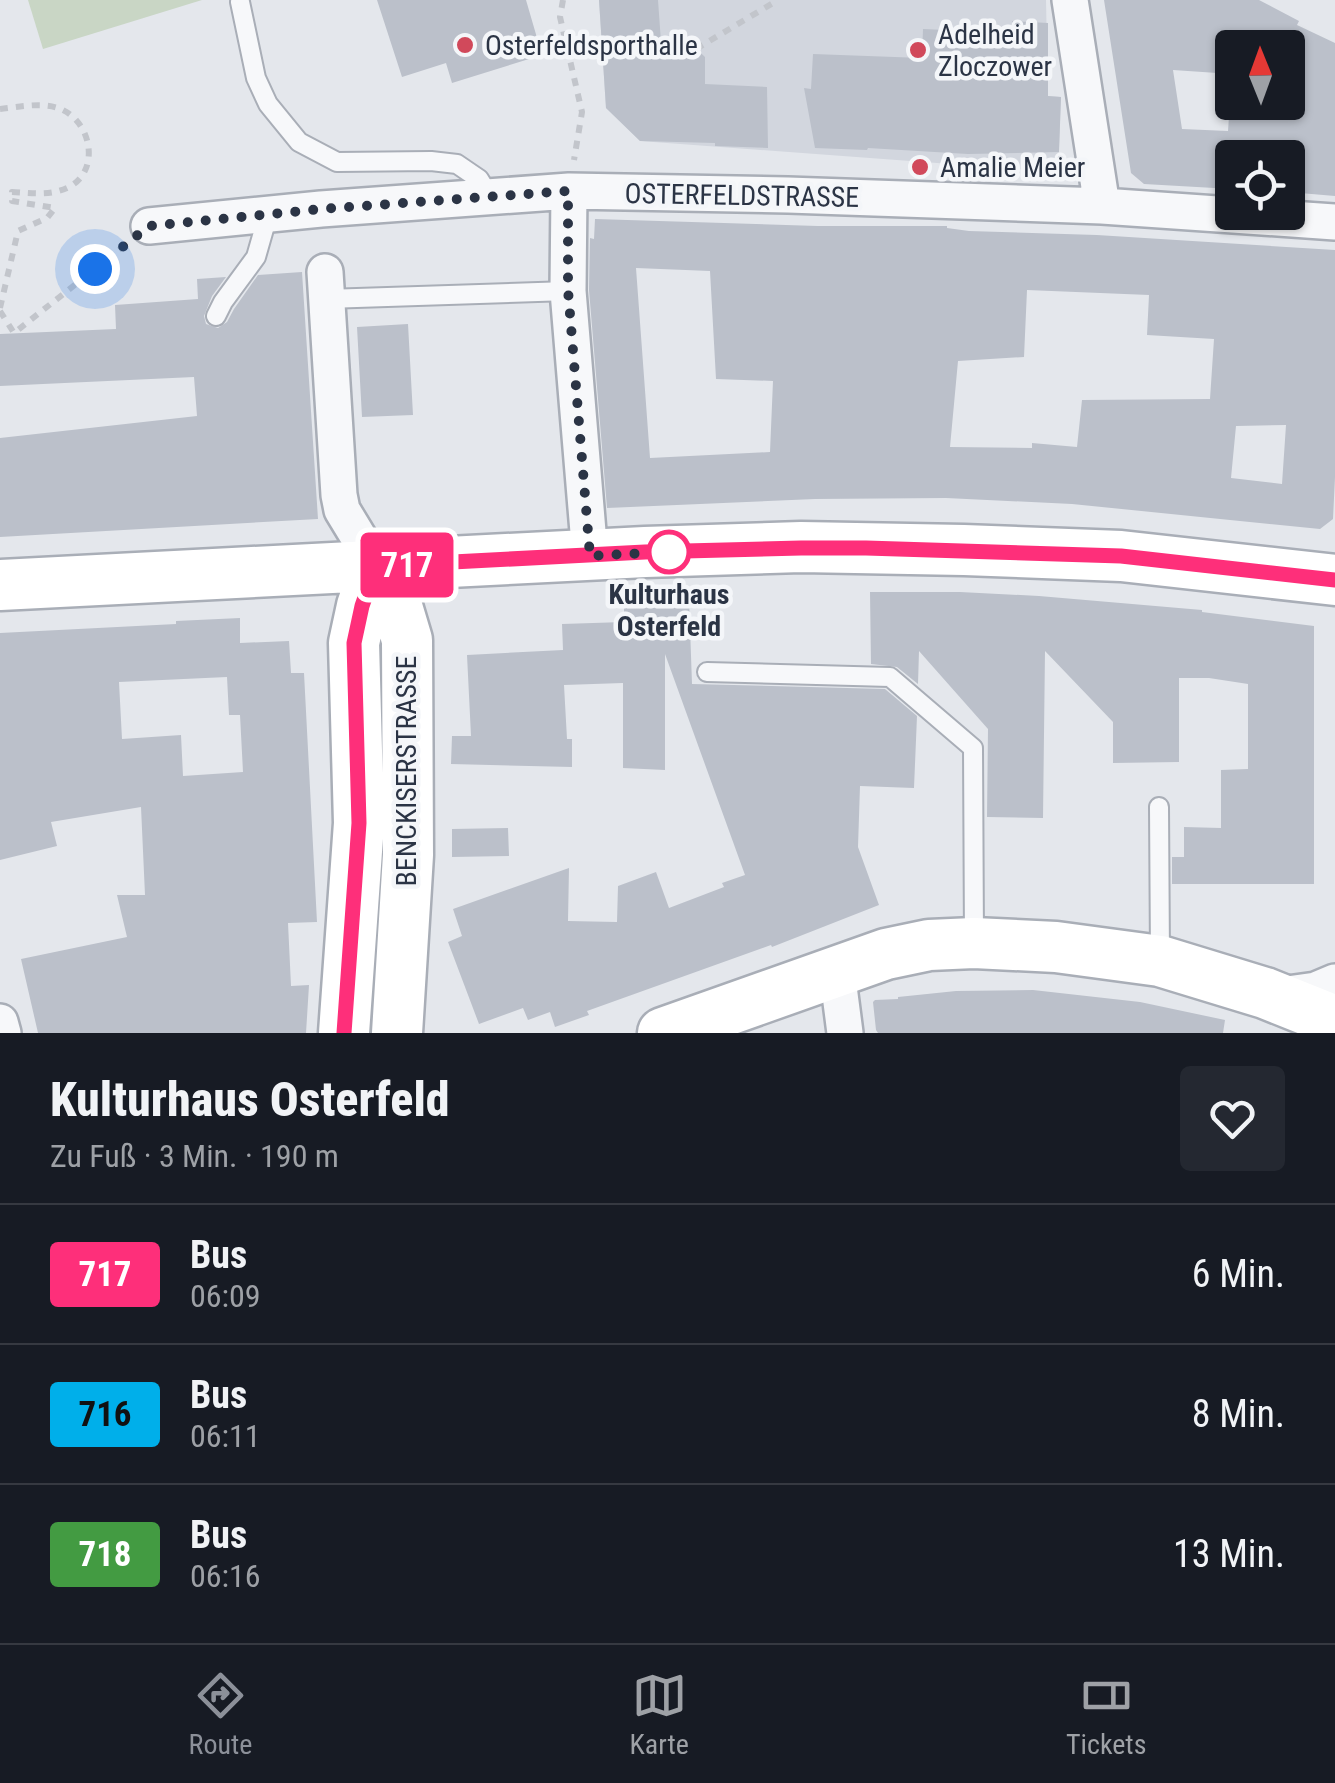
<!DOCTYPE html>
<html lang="de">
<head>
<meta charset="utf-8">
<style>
	body { margin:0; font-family:"Roboto Condensed",sans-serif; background:#242831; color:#f1f3f6; height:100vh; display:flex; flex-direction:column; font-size:38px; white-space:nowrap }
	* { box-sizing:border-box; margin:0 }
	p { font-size:32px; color:#9ea1a6 }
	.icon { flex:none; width:55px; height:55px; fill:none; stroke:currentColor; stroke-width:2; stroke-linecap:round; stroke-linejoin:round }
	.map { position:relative; height:1033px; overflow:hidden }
	.drawer { display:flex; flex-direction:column; background:#171b24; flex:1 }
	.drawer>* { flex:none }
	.badge { padding:0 20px; border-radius:8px; font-size:35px; line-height:65px }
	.needle { width:65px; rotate:359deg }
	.controls { position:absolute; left:1215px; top:30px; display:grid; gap:20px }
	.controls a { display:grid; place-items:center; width:90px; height:90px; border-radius:10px; background:#171b24; box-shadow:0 2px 8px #0004; font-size:50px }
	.you { position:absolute; width:50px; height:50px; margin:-25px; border:8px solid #fff; border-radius:50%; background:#1a73e8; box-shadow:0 0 0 15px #1a73e833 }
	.map>.badge { position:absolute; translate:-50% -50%; box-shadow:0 0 0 5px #fff }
	.round { display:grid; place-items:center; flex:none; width:105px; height:105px; border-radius:10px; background:#242831 }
	.head { display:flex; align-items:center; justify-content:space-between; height:170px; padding:0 50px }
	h1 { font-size:48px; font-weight:800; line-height:75px }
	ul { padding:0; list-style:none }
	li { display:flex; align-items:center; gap:30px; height:140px; padding:0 50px; border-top:2px solid #363941 }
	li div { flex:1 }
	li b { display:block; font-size:38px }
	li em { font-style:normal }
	li .badge { min-width:110px; font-weight:700; text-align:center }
	.tabs { display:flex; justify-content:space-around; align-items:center; height:140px; border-top:2px solid #363941; background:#171b24; font-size:28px; color:#9ea1a6 }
	.tabs a { display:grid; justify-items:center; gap:5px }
	.tabs .active { color:#8c9099 }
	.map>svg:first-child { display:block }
	.built { fill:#d2d6de }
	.green { fill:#c9d6c5 }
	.building { fill:#bbc0ca; fill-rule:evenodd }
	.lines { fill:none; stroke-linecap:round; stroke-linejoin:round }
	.service-casing { stroke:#a9aeb7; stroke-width:22 }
	.minor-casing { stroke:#a9aeb7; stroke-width:40 }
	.secondary-casing { stroke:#a9aeb7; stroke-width:55 }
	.path { stroke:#c2c5cb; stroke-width:6; stroke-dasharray:8 8; stroke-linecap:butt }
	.service { stroke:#f7f8fa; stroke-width:18 }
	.minor { stroke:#f7f8fa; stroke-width:35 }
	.secondary { stroke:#fff; stroke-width:50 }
	.line-casing { stroke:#fff; stroke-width:22 }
	.line { stroke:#fe2f7a; stroke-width:15 }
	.walk { stroke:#2b3445; stroke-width:10; stroke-dasharray:0 18 }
	.poi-dot { fill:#d1495b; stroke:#f4f6f9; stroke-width:4 }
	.stop-dot { fill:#fff; stroke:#fe2f7a; stroke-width:5 }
	.labels { text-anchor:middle; stroke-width:9; stroke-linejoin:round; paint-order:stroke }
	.poi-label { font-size:28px; fill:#2b3445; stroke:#f4f6f9; text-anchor:start }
	.street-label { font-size:28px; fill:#2b3445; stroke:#f4f6f9 }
	.stop-label { font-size:28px; font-weight:bold; fill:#2b3445; stroke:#f4f6f9 }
</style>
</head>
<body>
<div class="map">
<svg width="1335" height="1033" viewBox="0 0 1335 1033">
	<rect width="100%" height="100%" fill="#e4e7ec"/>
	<path class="built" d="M 599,0 L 1046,0 L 1048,96 L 1061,97 L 1058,172 L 640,141 L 606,108 Z"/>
	<path class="green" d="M 28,0 L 202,0 L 43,49 Z"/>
	<path class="building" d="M 377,0 L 526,0 L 542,55 L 452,83 L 446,63 L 402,77 Z
		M 599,0 L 658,0 L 661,42 L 687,40 L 705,57 L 705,84 L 767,87 L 768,148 L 715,146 L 715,143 L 640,141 L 606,108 Z
		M 1104,0 L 1259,0 L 1299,21 L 1297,25 L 1335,43 L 1335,196 L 1288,192 L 1288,158 L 1232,158 L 1232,189 L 1144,184 L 1131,173 ZM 1232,48 L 1288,48 L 1288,102 L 1230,102 L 1228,131 L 1182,129 L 1173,70 L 1232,74 Z
		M 1012,21 L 1048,23 L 1048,96 L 1061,97 L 1059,152 L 968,154 L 868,148 L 867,150 L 815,148 L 804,88 L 811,89 L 813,54 L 922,58 L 923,29 L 1012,33 Z
		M 595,219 L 818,226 L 947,226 L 947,228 L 969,231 L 1097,235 L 1335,250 L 1335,477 L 1333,519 L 1320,529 L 1072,504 L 946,498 L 815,499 L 607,508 L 589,290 L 590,238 L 594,239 ZM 636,268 L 710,271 L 716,379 L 773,381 L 770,452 L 650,458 ZM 1027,290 L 1149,295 L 1147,335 L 1214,339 L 1210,399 L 1082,400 L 1077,447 L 1032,443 L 1032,448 L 950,447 L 958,361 L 1024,357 ZM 1286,425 L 1282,484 L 1231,478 L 1236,426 Z
		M 302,272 L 318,519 L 0,537 L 0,438 L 197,416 L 194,377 L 0,386 L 0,334 L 116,329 L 115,305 L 198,299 L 197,279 L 226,277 L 212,296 L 204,316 L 206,324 L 218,328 L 227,322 L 234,309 L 258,275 Z
		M 408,324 L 413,415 L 362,417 L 357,327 Z
		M 870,592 L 960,592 L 1039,596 L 1202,610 L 1202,612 L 1314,626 L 1314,884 L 1172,884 L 1172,857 L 1184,857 L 1184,827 L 1221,828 L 1221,770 L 1248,769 L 1248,684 L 1209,678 L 1179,678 L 1179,762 L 1113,763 L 1113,722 L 1045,651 L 1043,818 L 987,817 L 988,729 L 919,651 L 918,684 L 897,667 L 871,664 Z
		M 689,599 L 692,684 L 885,689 L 917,716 L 914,788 L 860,786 L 858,847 L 879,905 L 772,947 L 771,945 L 587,1011 L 589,1015 L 555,1027 L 550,1012 L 528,1020 L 523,1008 L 479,1024 L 448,942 L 462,936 L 453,909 L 569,868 L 568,921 L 617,922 L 618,886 L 656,872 L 669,908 L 724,887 L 722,883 L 745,875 L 665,654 L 665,770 L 623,768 L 623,683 L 564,685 L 567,739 L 572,739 L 572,767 L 451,764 L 452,736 L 471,736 L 467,655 L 563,650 L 562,624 L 624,622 L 624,602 Z
		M 240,618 L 240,643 L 289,641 L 291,673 L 304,673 L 317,922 L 288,923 L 291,986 L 309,985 L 306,1033 L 38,1033 L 21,959 L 127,937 L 117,895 L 145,895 L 141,807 L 51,822 L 57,846 L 0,860 L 0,633 L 176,624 L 176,621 ZM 227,677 L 229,715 L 240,715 L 243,772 L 183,776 L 181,735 L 122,739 L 119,682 Z
		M 508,828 L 509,856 L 452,857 L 452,829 Z
		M 1033,990 L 1140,1002 L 1225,1020 L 1223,1033 L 878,1033 L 876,1030 L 873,1002 L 875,1000 L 898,999 L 898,997 L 956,991 Z"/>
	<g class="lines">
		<defs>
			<path id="service" d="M 240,2 L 256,78 L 268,104 L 299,142 L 337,162 L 431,161 L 457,164 L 479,179 L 490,197
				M 326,299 L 568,291
				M 216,316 L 223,302 L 256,257 L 268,215
				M 707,672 L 890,677 L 973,748 L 974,940
				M 1159,807 L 1160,957"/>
			<path id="minor" d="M 1070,0 L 1102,206
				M 569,191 L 568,291 L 590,556
				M 149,226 L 321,209 L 569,191 L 788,195 L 1102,206 L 1335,222
				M 325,272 L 339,495 L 342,510 L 376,566
				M 837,971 L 845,1033
				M 1273,996 L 1316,990 L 1335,982
				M 0,1022 L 3,1033"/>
			<path id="secondary" d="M 376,566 L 396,603 L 407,640 L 408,855 L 397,1033
				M 0,585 L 645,552 L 801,547 L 964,550 L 1121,556 L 1335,580
				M 344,1033 L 359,823 L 354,643 L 362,606 L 376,566
				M 663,1033 L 886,954 L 929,945 L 974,943 L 1056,947 L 1160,961 L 1265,993 L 1335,1021"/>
		</defs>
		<use href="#service" class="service-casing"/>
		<use href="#minor" class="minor-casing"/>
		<use href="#secondary" class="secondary-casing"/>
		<path class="path" d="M 563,0 L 560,17 L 582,112 L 574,160
			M 696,49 L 778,0
			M 0,109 C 20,107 44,101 63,110 C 93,125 100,173 67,188 C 49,196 32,193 12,192 L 12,201 L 55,208 L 47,218 L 18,231 L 0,308
			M 0,311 L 14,333 L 124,246"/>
		<use href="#service" class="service"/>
		<use href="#minor" class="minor"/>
		<use href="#secondary" class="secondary"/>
	</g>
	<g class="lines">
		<defs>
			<path id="line" d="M 344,1033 L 359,823 L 354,643 L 362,606 L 376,566 L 645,552 L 801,548 L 866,548 L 1121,556 L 1335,580"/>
		</defs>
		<use href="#line" class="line-casing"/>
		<use href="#line" class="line"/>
		<path class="walk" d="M 95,269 L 149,226 L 322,209 L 568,191 L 568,290 L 590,556 L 684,551 L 669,552"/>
	</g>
	<g class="poi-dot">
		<circle cx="465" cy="45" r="10"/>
		<circle cx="918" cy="50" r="10"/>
		<circle cx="920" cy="167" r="10"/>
	</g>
	<circle class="stop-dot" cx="669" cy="552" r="20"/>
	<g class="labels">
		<g class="poi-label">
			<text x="938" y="44">Adelheid<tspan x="938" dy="32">Zloczower</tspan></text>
			<text x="485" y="55">Osterfeldsporthalle</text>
			<text x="940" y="177">Amalie Meier</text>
		</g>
		<g class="street-label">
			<text transform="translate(742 195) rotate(1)" y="10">OSTERFELDSTRASSE</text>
			<text transform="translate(406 771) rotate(-90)" y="10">BENCKISERSTRASSE</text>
		</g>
		<g class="stop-label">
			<text x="669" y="604">Kulturhaus<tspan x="669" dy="32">Osterfeld</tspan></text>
		</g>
	</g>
</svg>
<div class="controls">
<a><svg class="needle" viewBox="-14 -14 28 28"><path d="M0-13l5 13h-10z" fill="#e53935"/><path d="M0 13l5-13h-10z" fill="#9ea1a6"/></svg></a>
<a><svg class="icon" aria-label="locate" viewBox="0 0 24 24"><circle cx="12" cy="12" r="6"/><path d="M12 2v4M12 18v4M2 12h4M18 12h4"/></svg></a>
</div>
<div class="you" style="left:95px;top:269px"></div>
<b class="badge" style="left:407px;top:565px;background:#fe2f7a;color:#fff">717</b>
</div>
<section class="drawer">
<div class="head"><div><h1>Kulturhaus Osterfeld</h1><p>Zu Fuß · 3 Min. · 190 m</p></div><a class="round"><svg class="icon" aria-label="heart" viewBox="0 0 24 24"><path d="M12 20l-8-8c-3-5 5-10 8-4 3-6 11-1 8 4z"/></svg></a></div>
<ul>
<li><span class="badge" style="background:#fe2f7a;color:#fff">717</span><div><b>Bus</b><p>06:09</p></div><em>6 Min.</em></li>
<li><span class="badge" style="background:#00afea;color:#111">716</span><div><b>Bus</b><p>06:11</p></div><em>8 Min.</em></li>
<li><span class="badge" style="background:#439b42;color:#fff">718</span><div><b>Bus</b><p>06:16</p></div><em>13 Min.</em></li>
</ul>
</section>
<nav class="tabs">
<a class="active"><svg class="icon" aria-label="directions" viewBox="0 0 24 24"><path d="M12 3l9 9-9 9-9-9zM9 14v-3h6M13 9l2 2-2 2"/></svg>Route</a>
<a><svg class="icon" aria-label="map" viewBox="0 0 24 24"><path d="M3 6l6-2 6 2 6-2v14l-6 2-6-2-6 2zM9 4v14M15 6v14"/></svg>Karte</a>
<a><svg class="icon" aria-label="tickets" viewBox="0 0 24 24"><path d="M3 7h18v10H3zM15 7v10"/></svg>Tickets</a>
</nav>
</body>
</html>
